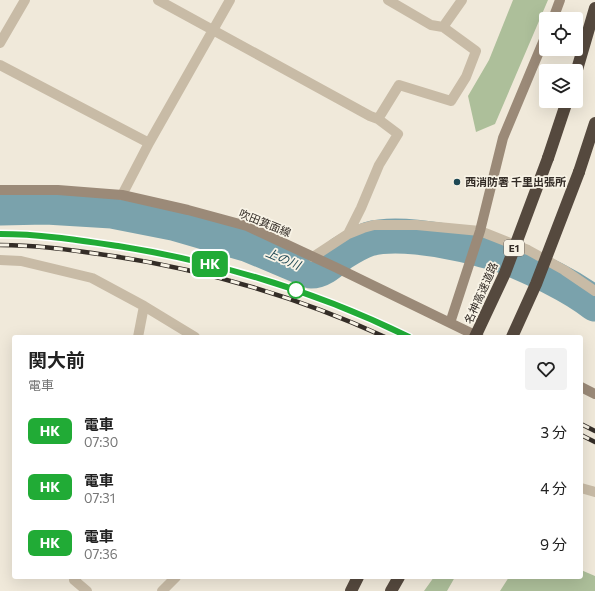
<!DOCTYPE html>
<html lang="ja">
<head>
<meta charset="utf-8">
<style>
	body { margin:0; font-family:Commissioner,"Noto Sans JP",sans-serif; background:#f2f2f2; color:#222; height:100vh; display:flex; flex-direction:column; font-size:15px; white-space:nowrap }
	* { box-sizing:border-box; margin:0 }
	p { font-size:13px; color:#767676 }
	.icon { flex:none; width:22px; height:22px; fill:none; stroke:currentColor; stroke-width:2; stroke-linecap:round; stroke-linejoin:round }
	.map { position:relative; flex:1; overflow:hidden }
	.details { position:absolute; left:12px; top:335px; width:571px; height:244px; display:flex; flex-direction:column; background:#fff; border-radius:4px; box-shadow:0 4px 16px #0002 }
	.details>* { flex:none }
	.badge { padding:0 8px; border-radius:6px; font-size:14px; line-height:26px }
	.tools { position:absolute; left:539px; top:12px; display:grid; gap:8px }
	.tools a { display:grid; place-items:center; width:44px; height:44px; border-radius:4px; background:#fff; box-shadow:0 4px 16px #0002; font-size:20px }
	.map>.badge { position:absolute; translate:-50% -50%; box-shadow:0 0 0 2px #fff }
	.round { display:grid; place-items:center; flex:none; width:42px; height:42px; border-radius:4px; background:#f2f2f2 }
	.head { display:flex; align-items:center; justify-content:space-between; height:68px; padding:0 16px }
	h1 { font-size:19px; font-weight:700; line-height:30px }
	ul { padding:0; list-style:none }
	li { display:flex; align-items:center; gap:12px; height:56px; padding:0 16px }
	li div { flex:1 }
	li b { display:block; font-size:15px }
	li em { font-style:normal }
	li .badge { min-width:44px; font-weight:700; text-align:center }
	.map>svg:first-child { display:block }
	.green { fill:#adbf9a }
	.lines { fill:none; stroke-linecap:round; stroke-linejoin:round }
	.river { stroke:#7aa2ac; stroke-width:35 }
	.street { stroke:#c8bba6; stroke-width:10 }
	.secondary { stroke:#9b8a78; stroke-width:10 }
	.highway { stroke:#55493e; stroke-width:12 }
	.rail-casing { stroke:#342d27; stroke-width:4.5 }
	.rail { stroke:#f8f3e6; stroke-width:3; stroke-dasharray:9; stroke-linecap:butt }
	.highway-bridge { stroke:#55493e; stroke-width:12 }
	.line-casing { stroke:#fff; stroke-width:9 }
	.line { stroke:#21ab36; stroke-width:6 }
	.poi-dot { fill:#1e4854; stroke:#f8f3e6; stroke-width:1.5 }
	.stop-dot { fill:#fff; stroke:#21ab36; stroke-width:2 }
	.labels { text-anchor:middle; stroke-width:3.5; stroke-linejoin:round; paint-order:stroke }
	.shield { fill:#f8f3e6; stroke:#6f6860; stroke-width:1 }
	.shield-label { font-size:10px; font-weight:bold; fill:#342d27 }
	.poi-label { font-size:11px; font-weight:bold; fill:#342d27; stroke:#f8f3e6; text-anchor:start }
	.street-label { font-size:11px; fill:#342d27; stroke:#f8f3e6 }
	.water-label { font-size:12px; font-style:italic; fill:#1e4854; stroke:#f8f3e6 }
</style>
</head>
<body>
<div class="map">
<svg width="595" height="591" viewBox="0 0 595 591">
	<rect width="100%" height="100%" fill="#f0e9da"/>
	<path class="green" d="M 513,0 L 548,0 L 495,124 L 476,132 L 468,96 L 489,60 Z
		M 581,570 L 595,576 L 595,591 L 500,591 L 509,577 L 581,577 Z
		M 434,577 L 455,577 L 447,591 L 424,591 Z"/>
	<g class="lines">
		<path class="river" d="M 0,208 L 46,207 L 112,211 L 173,223 L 249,245 L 311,271 C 323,271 333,260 342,253 C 350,248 360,242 369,239 C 394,232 439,239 464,245 C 475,247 485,252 497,253 C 531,268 565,281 595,304"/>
		<path class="street" d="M 158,0 L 370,116 L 378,119
			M 388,0 L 431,25 L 443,27
			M 0,43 L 25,0
			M 0,65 L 149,143
			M 122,195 L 149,143 L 230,0
			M 348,234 L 361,208 L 379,165 L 398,134 L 378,119 L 399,85 L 451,101 L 466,77 L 476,51 L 443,27 L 462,0
			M 313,257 L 348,234 L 363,228 L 374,225 L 417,225 L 480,231 L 528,250 L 564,270 L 595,291
			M 0,260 L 21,261 L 92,278 L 144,306 L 195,337
			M 138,337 L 144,306
			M 581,488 L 595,492
			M 77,577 L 74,580 L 87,591
			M 162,591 L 176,577"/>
		<path class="secondary" d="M 553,19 L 560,0
			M 0,190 L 58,190 L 122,195 L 188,210 L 247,226 L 335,267 L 479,337
			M 450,323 L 480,231 L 503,138 L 546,35
			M 581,387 L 595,394"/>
		<path class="highway" d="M 576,73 L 595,8
			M 548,158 L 567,101
			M 579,172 L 595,123
			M 351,591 L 358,577
			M 391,591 L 399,577"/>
		<defs>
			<path id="rail" d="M 0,234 C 40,234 78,240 118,246 C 219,262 317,292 409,337
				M 0,245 C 36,245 70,250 106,255 C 202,269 296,296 385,337
				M 581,424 L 595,431
				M 581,435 L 595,442"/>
		</defs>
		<use href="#rail" class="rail-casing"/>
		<use href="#rail" class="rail"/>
		<path class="highway-bridge" d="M 475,337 L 505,273 L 548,158
			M 512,337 L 536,284 L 579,172"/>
	</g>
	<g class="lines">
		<defs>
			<path id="line" d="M 0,234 C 40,234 78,240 118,246 C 219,262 317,292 409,337"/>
		</defs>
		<use href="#line" class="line-casing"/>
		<use href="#line" class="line"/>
	</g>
	<circle class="poi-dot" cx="457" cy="182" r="4"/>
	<circle class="stop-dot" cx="296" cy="290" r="8"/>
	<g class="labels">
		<rect class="shield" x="504" y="240" width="20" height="16" rx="3"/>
		<g class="shield-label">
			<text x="514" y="252">E1</text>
		</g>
		<g class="poi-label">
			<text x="465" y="186">西消防署 千里出張所</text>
		</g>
		<g class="street-label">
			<text transform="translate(265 223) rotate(22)" y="4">吹田箕面線</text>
			<text transform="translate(481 293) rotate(-66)" y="4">名神高速道路</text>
		</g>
		<g class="water-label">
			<text transform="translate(283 259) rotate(23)" y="4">上の川</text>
		</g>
	</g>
</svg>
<div class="tools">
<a><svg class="icon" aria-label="locate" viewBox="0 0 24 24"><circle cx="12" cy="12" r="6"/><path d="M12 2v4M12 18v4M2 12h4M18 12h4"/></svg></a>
<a><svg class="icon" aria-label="layers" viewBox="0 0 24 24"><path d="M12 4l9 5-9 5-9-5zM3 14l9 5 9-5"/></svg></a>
</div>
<b class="badge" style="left:210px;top:264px;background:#21ab36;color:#fff">HK</b>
<section class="details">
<div class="head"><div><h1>関大前</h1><p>電車</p></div><a class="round"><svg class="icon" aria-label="heart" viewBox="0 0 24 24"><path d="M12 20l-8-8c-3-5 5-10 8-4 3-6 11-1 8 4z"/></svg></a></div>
<ul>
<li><span class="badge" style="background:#21ab36;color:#fff">HK</span><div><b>電車</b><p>07:30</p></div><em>3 分</em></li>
<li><span class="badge" style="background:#21ab36;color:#fff">HK</span><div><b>電車</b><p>07:31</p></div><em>4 分</em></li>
<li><span class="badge" style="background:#21ab36;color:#fff">HK</span><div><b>電車</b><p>07:36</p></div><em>9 分</em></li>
</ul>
</section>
</div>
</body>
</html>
